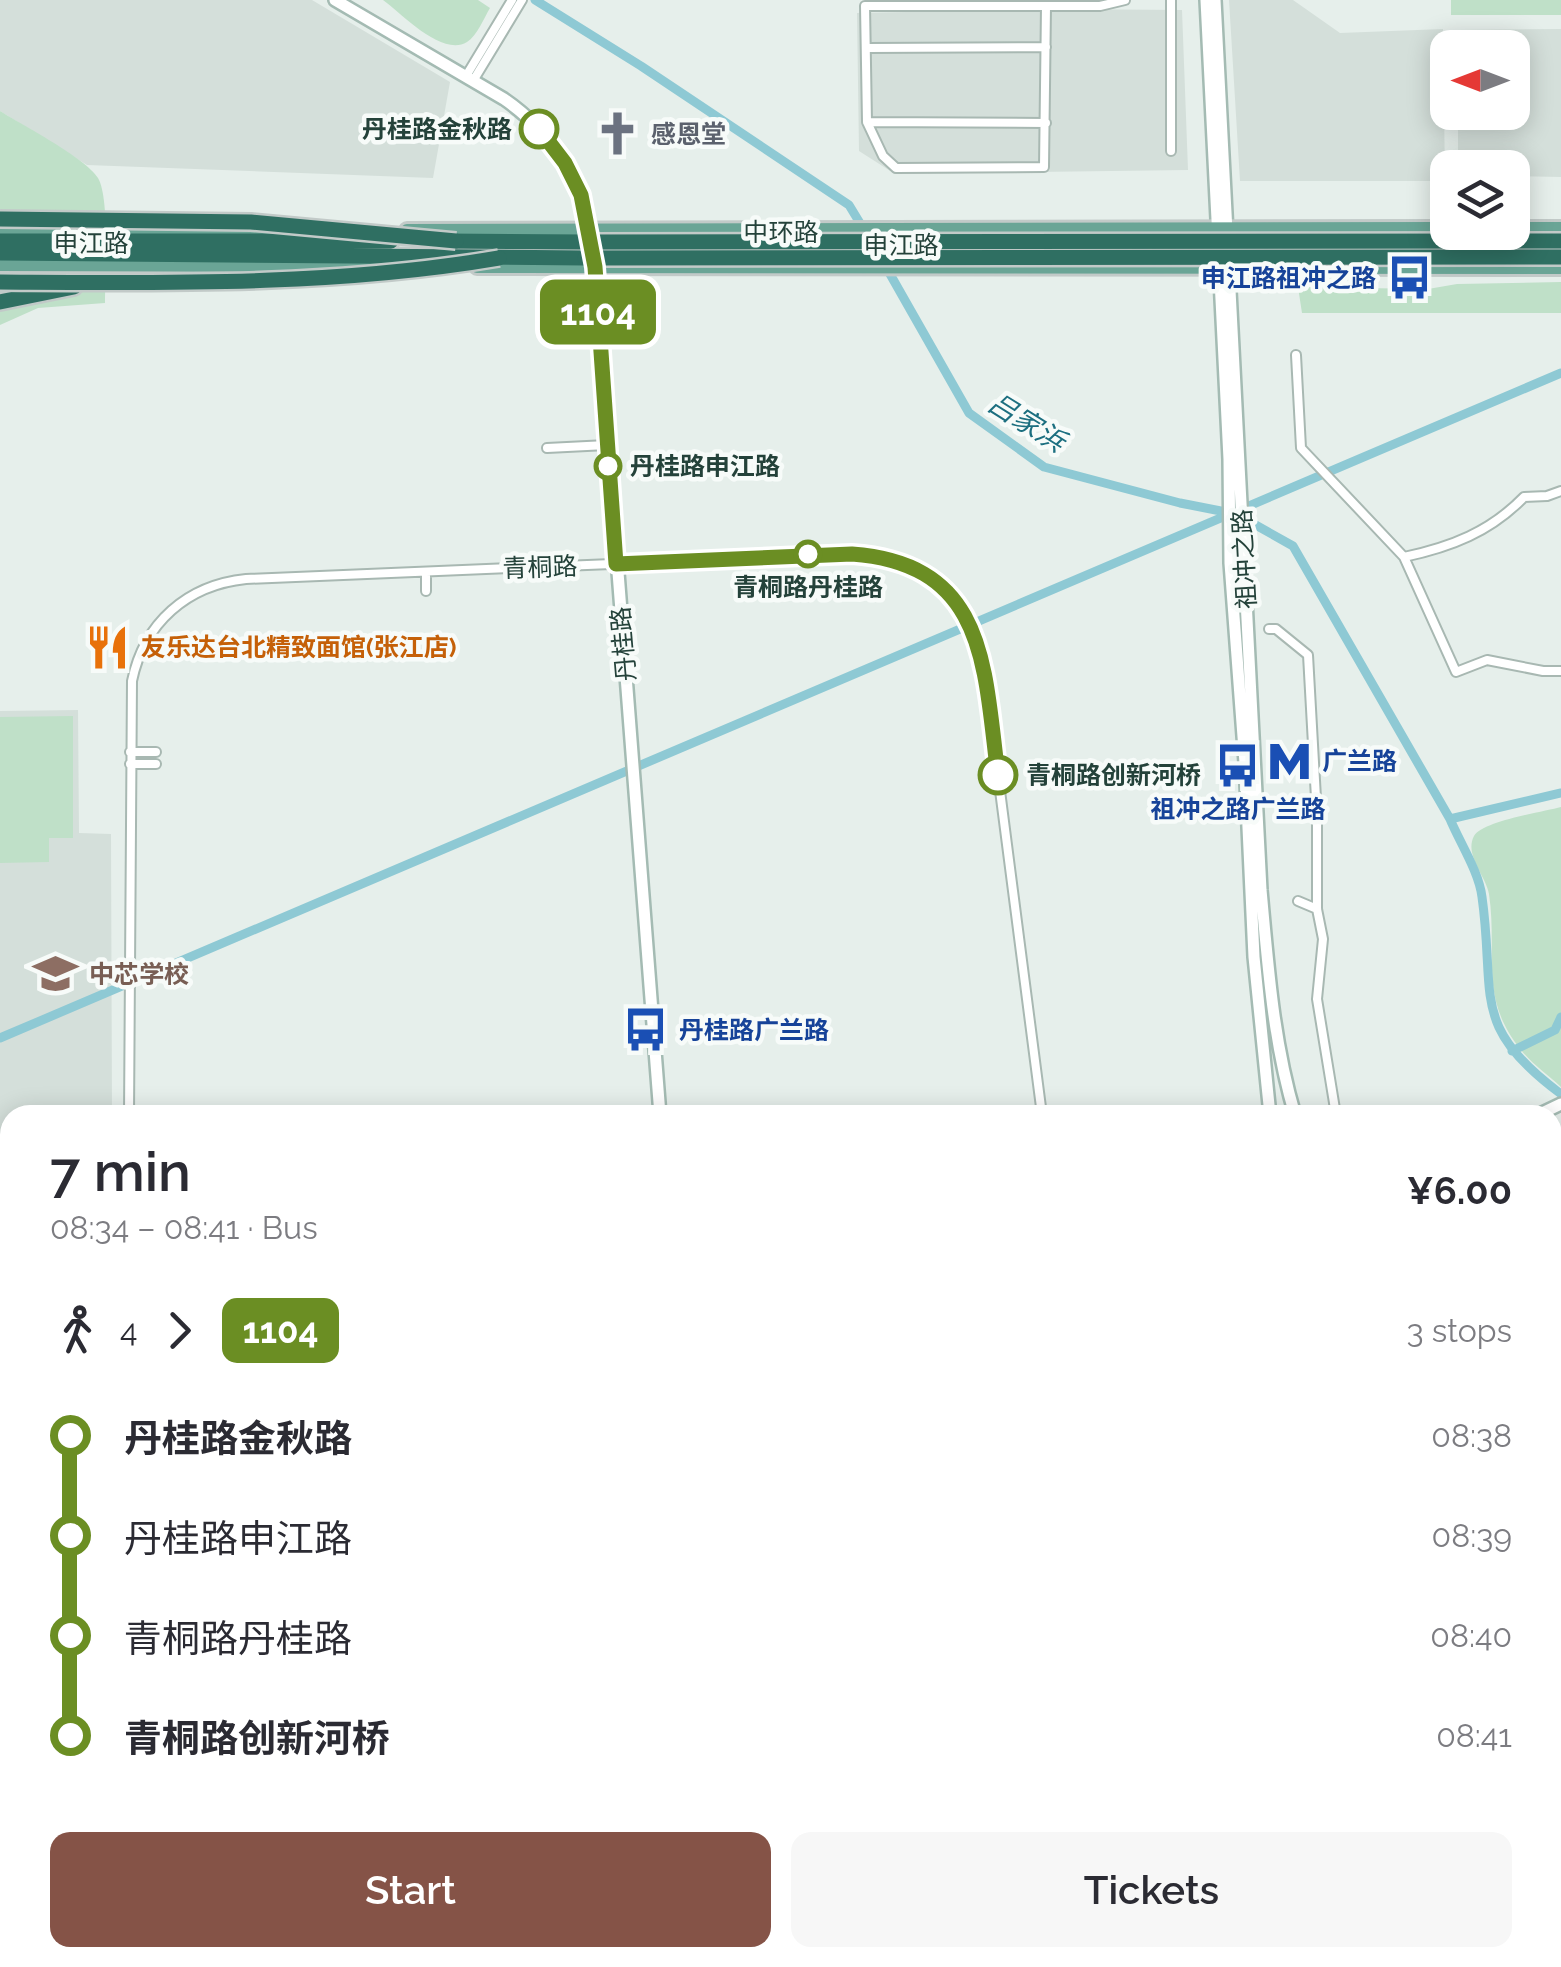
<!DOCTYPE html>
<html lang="en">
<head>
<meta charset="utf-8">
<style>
	body { margin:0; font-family:Raleway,"Noto Sans SC",sans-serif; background:#f7f7f7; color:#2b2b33; height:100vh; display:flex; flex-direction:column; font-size:38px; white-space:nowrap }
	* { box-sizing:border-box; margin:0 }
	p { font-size:32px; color:#7c7c81 }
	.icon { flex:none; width:55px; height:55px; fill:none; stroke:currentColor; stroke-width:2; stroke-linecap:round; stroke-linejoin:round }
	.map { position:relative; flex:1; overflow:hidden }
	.details { position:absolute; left:0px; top:1105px; width:1562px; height:862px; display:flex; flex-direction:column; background:#fff; border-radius:30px 30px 0 0; box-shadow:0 5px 25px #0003 }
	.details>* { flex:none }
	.badge { padding:0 20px; border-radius:15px; font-size:35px; line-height:65px }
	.needle { width:65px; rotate:270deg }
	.controls { position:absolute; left:1430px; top:30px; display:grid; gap:20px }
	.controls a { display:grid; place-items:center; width:100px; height:100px; border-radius:20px; background:#fff; box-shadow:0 5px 25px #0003; font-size:50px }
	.map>.badge { position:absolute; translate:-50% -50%; box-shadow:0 0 0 5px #fff }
	.legs { display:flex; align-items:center; gap:15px; height:110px; padding:0 50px; font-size:32px }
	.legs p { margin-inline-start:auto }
	.overview { display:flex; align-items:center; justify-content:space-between; height:170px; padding:0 50px }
	h1 { font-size:55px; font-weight:600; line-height:75px }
	.cta { display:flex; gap:20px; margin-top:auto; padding:20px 50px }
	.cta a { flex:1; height:115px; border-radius:20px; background:#855347; color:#fff; font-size:40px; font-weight:600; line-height:115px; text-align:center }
	.cta a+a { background:#f7f7f7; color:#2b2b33 }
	ul { padding:0 50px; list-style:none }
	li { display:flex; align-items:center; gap:35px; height:100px; font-size:38px }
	li i { display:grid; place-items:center; width:15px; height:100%; margin:0 12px; background:currentColor }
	li i::after { content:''; width:25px; height:25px; margin:-12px; border:8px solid; border-radius:50%; background:#fff }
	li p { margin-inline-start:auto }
	li:first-child i { background:linear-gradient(#0000 50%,currentColor 0) }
	li:last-child i { background:linear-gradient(currentColor 50%,#0000 0) }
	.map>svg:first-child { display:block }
	.built { fill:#d4dfda }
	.green { fill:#bfe0c8 }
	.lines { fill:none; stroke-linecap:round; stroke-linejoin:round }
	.canal { stroke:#8ec9d4; stroke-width:9 }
	.street-casing { stroke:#a8b8b2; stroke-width:12 }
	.secondary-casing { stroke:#a4bbb3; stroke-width:16 }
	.primary-casing { stroke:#c2cac8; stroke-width:18 }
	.highway-casing { stroke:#c2cac8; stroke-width:20 }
	.street { stroke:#fff; stroke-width:8 }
	.secondary { stroke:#fff; stroke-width:11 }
	.primary { stroke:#6aa596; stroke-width:12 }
	.highway { stroke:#2f6f62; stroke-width:15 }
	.highway-bridge-casing { stroke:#c2cac8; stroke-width:20; stroke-linecap:butt }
	.highway-bridge { stroke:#2f6f62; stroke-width:15 }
	.line-1-casing { stroke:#fff; stroke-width:22 }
	.line-1 { stroke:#6b8e23; stroke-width:15 }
	.stop-1-dot { fill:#fff; stroke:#6b8e23; stroke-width:5 }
	.labels { text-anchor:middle; stroke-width:9; stroke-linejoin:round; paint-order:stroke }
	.stop-label { font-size:25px; font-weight:bold; fill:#24423a; stroke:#f7fbf9; text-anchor:start }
	.worship-label { font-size:25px; font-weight:bold; fill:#5b616d; stroke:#f7fbf9; text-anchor:start }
	.street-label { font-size:25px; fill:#24423a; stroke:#f7fbf9 }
	.transit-label { font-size:25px; font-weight:bold; fill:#164399; stroke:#f7fbf9; text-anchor:start }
	.food-label { font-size:25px; font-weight:bold; fill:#c56008; stroke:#f7fbf9; text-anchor:start }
	.education-label { font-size:25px; font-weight:bold; fill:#785e54; stroke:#f7fbf9; text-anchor:start }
	.water-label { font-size:28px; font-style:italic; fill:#1c6f80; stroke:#f7fbf9 }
</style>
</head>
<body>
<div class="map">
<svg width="1561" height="1967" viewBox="0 0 1561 1967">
	<rect width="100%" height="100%" fill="#e6efeb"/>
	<path class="built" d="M 0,0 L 312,0 L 450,82 L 433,178 L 87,165 L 0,111 Z
		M 1229,0 L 1293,0 L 1340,33 L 1443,29 L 1445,181 L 1240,181 Z
		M 1053,9 L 1182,10 L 1188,170 L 895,174 L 859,151 L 857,13 Z
		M 1561,29 L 1561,177 L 1513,176 L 1512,168 L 1458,167 L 1458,113 L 1512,112 L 1512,48 L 1459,47 L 1459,30 Z
		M 78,710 L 79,833 L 111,834 L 112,1115 L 10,1115 L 10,1195 L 0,1196 L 0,711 Z
		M 1333,1958 L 1405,1958 L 1411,1967 L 1303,1967 Z"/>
	<path class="green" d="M 383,0 L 478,0 L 490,8 C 484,18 477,36 467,42 C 442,57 402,14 383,0 Z
		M 1451,0 L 1561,0 L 1561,15 L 1451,15 Z
		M 0,111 C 22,125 86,158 98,178 C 110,198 105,276 105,303 L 38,308 L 0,325 Z
		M 1561,282 L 1561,313 L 1302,313 L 1298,287 L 1428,289 L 1457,284 Z
		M 73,716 L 73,838 L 49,838 L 49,862 L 0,863 L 0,717 Z
		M 1561,807 L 1561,1087 C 1548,1075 1532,1064 1521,1050 C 1478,997 1498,955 1489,894 C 1486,876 1464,855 1474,836 C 1483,821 1543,812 1561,807 Z"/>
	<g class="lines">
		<path class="canal" d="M 535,0 L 641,66 L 849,205 L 866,233
			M 886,267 L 969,413 L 1044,467 L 1180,503 L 1236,514 L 1293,546 L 1450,819 L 1561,793
			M 1450,819 C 1460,843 1479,872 1482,897 C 1496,996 1469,1026 1561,1094
			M 0,1038 L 1561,373
			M 1512,1051 L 1555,1030 L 1561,1017
			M 1552,1665 L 1561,1661
			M 537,1967 L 563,1958"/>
		<defs>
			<path id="street" d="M 1171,0 L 1171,151
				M 1046,6 L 1044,167 L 896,168 L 883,156 L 867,122 L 865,6 L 1100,6 L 1125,0
				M 868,48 L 1046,47
				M 466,76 L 512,0
				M 473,81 L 522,0
				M 867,122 L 1046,123
				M 1296,355 L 1301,448 L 1404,557 L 1456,672 L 1487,660 L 1543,671 L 1561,671
				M 547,448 L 607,445
				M 1404,557 C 1451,547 1490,532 1524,497 L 1547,496 L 1561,491
				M 426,572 L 426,591
				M 1269,629 L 1276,629 L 1308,655 L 1317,816 L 1317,909 L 1323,939 L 1317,999 L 1336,1115
				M 130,752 L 156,752
				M 130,764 L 156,764
				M 1298,901 L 1317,909
				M 129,1115 L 132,681 C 144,623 187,585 246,579 L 852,554 C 925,559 967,595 984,667 L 1042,1115"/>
			<path id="secondary" d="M 335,0 L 504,99 C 552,132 579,178 589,234
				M 1206,0 L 1229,459 L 1230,563 L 1245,763 L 1254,957 L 1270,1115
				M 1215,0 L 1261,890 C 1268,966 1273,1041 1295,1115
				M 594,262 L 660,1115
				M 1538,1115 L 1561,1104
				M 0,1298 L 10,1298
				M 1552,1609 L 1561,1617
				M 1552,1622 L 1561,1631
				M 1552,1843 L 1561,1840
				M 1552,1852 L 1561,1850
				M 855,1958 L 858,1967
				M 1158,1967 L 1189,1958
				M 1189,1967 L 1219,1958"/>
			<path id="primary" d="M 1512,228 L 1561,228
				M 0,230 L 272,230
				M 407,230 L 1448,228
				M 0,265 L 387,266
				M 477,267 L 1561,268"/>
			<path id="highway" d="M 0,241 L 391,241
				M 444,241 L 585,242
				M 0,253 L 585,258
				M 0,302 L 74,287"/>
		</defs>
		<use href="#street" class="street-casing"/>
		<use href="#secondary" class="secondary-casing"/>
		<use href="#primary" class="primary-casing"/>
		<use href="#highway" class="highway-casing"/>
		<use href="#street" class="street"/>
		<use href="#secondary" class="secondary"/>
		<use href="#primary" class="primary"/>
		<use href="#highway" class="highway"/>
		<defs>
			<path id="highway-bridge" d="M 0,219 L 251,222 L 456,241
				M 585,242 L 1561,241
				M 585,258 L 1561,257
				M 0,282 C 167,283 334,286 499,258"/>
		</defs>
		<use href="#highway-bridge" class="highway-bridge-casing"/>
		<use href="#highway-bridge" class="highway-bridge"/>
	</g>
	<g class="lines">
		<defs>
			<path id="line-1" d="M 539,129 L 565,163 L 581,195 L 595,267 L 616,564 L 852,554 C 988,564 984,669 998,775"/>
		</defs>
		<use href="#line-1" class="line-1-casing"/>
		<use href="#line-1" class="line-1"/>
	</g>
	<defs>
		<symbol id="church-bare" viewBox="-9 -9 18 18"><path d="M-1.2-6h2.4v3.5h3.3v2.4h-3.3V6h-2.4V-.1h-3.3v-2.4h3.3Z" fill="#6b7280" stroke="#f7fbf9" stroke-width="2.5" paint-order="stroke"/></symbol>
		<symbol id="bus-bare" viewBox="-9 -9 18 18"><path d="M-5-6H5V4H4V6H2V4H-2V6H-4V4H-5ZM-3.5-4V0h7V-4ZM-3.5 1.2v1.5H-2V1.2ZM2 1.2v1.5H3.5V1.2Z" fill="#1a4fb4" stroke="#f7fbf9" stroke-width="2.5" paint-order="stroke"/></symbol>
		<symbol id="restaurant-bare" viewBox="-9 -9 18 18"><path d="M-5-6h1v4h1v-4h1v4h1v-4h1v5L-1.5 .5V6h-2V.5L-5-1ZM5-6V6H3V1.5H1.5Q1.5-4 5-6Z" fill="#e8710a" stroke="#f7fbf9" stroke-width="2.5" paint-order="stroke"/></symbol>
		<symbol id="metro-bare" viewBox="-9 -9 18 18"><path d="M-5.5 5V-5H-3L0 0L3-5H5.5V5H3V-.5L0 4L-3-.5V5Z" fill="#1a4fb4" stroke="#f7fbf9" stroke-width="2.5" paint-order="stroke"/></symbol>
		<symbol id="school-bare" viewBox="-9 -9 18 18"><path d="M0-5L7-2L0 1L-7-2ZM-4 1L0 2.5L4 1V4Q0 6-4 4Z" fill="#8d6e63" stroke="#f7fbf9" stroke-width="2.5" paint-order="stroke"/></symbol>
	</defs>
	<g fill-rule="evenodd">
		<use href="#church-bare" x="586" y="102" width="63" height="63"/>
		<use href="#bus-bare" x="1378" y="246" width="63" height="63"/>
		<use href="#restaurant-bare" x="76" y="616" width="63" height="63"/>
		<use href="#metro-bare" x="1258" y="730" width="63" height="63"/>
		<use href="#bus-bare" x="1206" y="734" width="63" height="63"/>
		<use href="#school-bare" x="24" y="942" width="63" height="63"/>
		<use href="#bus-bare" x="614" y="998" width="63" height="63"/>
	</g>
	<g class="stop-1-dot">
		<circle cx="539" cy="129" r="18"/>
		<circle cx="608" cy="466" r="12"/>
		<circle cx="808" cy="554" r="12"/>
		<circle cx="998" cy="775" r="18"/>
	</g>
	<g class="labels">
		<g class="stop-label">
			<text x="512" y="138" text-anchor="end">丹桂路金秋路</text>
			<text x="630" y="475">丹桂路申江路</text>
			<text x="808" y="596" text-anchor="middle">青桐路丹桂路</text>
			<text x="1026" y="784">青桐路创新河桥</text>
		</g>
		<g class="worship-label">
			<text x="651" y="143">感恩堂</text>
		</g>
		<g class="street-label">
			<text x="781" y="241">中环路</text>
			<text x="91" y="252">申江路</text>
			<text x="901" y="254">申江路</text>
			<text transform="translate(1244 559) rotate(-93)" y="9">祖冲之路</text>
			<text transform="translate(540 567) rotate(-2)" y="9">青桐路</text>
			<text transform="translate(623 644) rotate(-95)" y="9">丹桂路</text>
		</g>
		<g class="transit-label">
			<text x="1376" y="287" text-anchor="end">申江路祖冲之路</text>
			<text x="1322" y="770">广兰路</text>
			<text x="1238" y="818" text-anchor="middle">祖冲之路广兰路</text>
			<text x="679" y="1039">丹桂路广兰路</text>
		</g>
		<g class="food-label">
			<text x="141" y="656">友乐达台北精致面馆(张江店)</text>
		</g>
		<g class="education-label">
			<text x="89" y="983">中芯学校</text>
		</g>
		<g class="water-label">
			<text transform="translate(1027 422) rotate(32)" y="10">吕家浜</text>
		</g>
	</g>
</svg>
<div class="controls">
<a><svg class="needle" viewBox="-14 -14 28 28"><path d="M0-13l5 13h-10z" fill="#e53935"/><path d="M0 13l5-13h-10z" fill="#7c7c81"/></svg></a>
<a><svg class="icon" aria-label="layers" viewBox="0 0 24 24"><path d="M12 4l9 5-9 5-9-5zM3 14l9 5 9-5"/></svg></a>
</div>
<b class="badge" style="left:598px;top:312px;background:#6b8e23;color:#fff">1104</b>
<section class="details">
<div class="overview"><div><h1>7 min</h1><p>08:34 – 08:41 · Bus</p></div><b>¥6.00</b></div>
<div class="legs"><svg class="icon" aria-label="walk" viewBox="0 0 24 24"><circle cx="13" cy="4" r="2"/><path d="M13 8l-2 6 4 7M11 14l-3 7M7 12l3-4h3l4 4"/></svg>4<svg class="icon" aria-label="forward" viewBox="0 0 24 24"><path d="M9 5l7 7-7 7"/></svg><b class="badge" style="background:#6b8e23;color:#fff">1104</b><p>3 stops</p></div>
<ul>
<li><i style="color:#6b8e23"></i><b>丹桂路金秋路</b><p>08:38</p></li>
<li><i style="color:#6b8e23"></i><span>丹桂路申江路</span><p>08:39</p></li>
<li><i style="color:#6b8e23"></i><span>青桐路丹桂路</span><p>08:40</p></li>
<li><i style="color:#6b8e23"></i><b>青桐路创新河桥</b><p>08:41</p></li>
</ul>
<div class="cta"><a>Start</a><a>Tickets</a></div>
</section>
</div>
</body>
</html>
